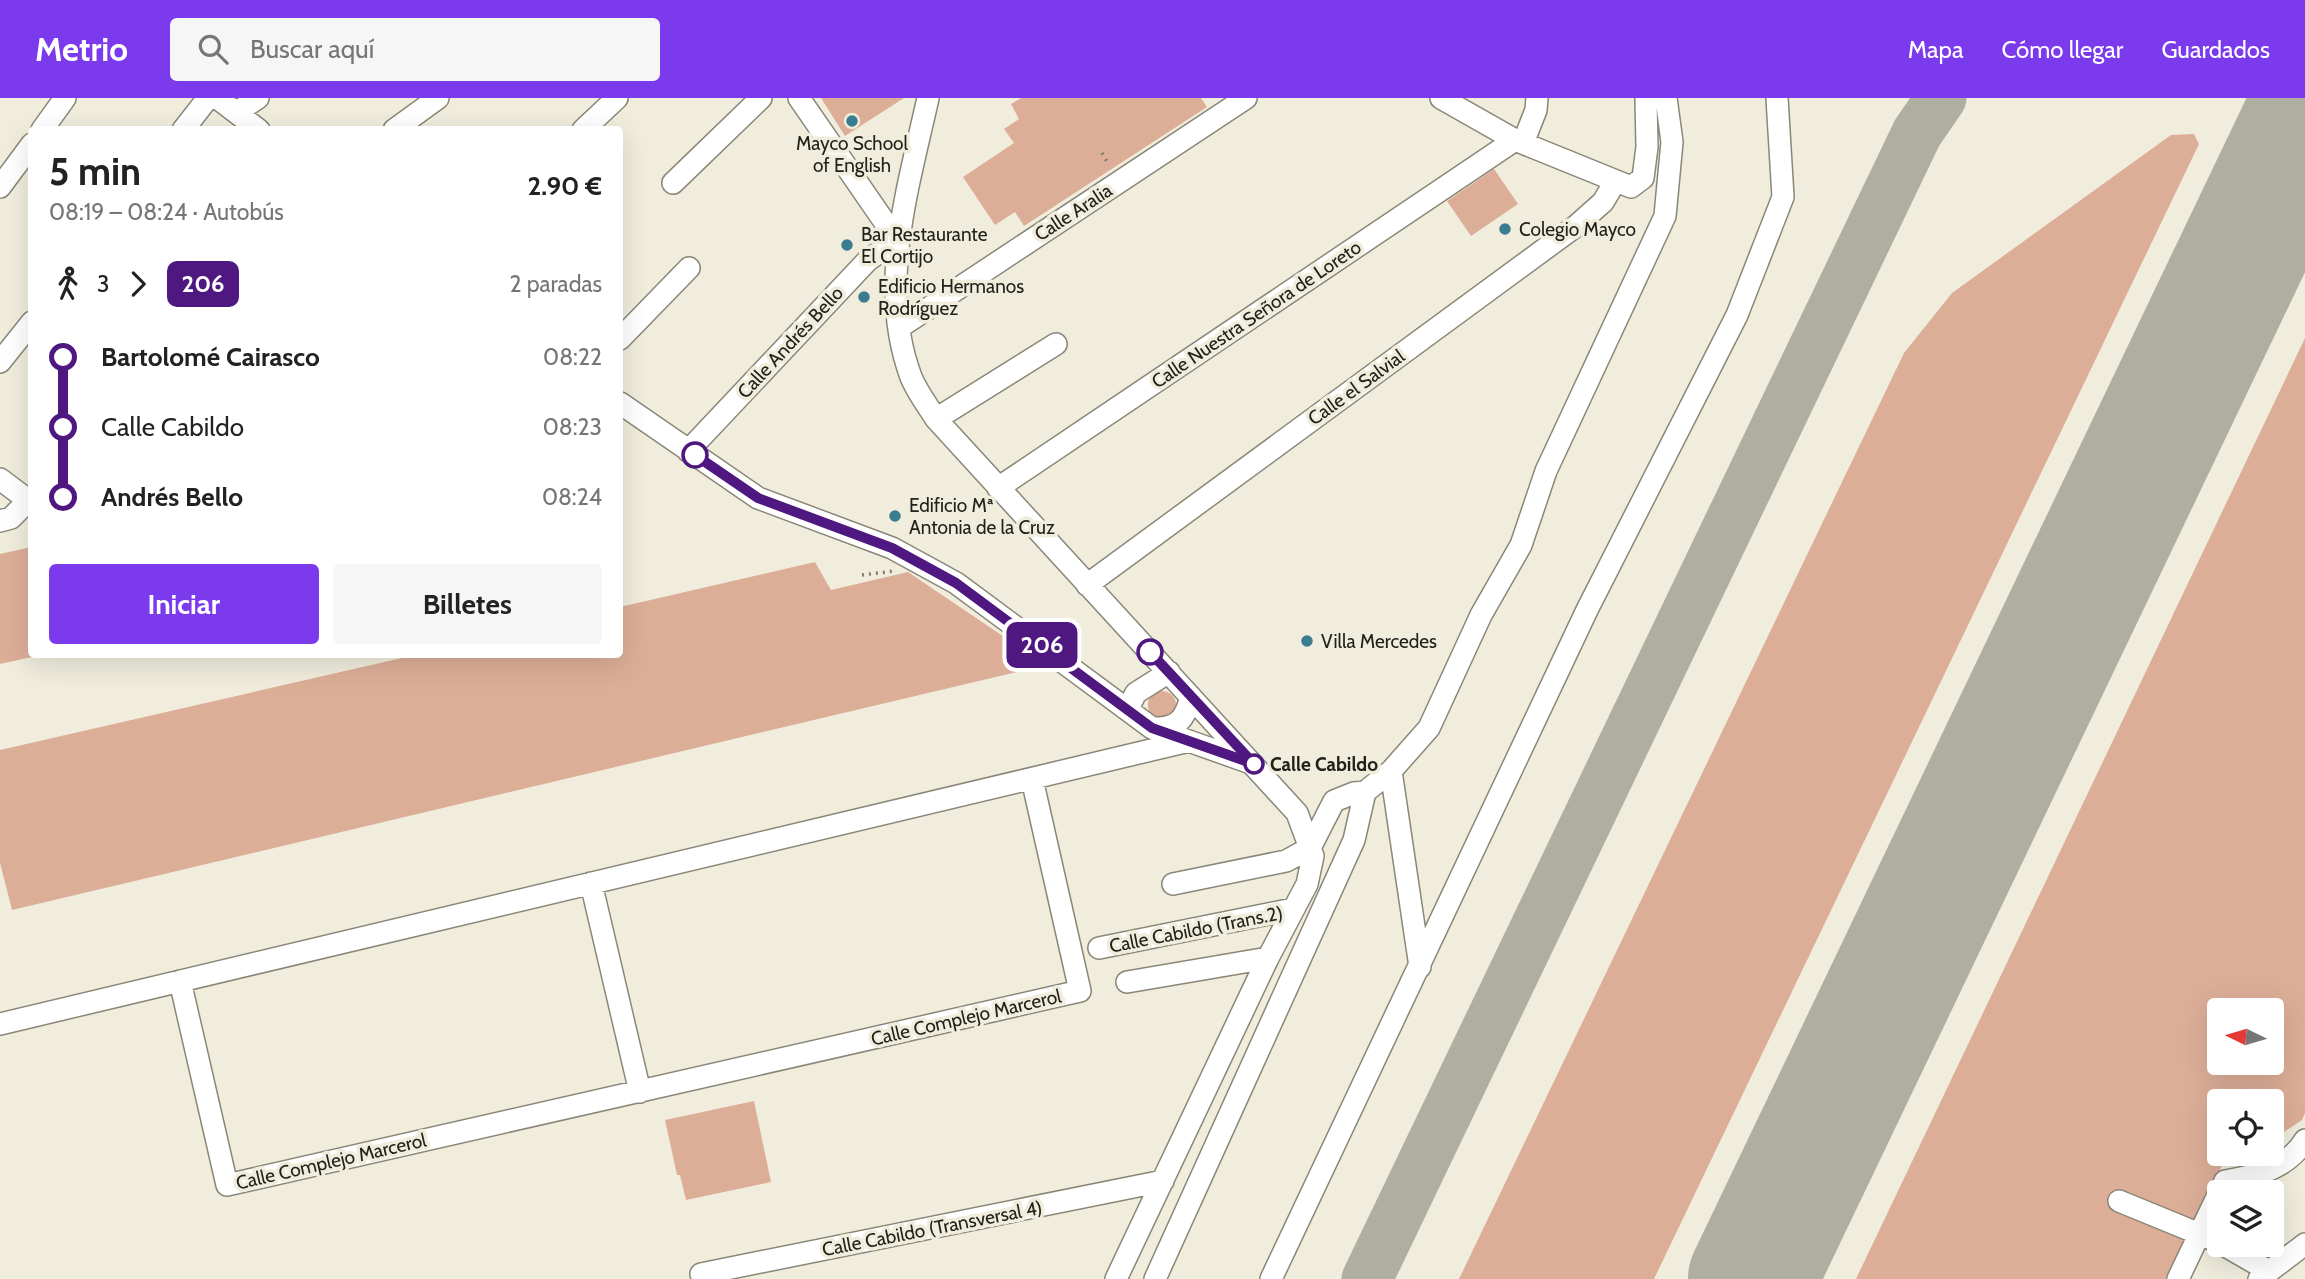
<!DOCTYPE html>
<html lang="es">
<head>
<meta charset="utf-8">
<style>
	body { margin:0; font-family:Cabin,sans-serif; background:#f6f6f6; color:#222; height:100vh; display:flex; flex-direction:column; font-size:26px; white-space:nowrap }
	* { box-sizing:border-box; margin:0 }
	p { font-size:23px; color:#767676 }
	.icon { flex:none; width:38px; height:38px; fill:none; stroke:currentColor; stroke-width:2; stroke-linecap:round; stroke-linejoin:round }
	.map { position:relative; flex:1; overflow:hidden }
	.details { position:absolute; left:28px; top:28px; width:595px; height:532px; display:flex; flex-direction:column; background:#fff; border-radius:7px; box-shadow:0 7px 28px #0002 }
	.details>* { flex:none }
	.badge { padding:0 14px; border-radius:10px; font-size:24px; line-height:46px }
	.needle { width:46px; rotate:275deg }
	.fabs { position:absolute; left:2207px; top:900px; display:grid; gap:14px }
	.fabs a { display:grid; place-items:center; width:77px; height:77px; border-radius:7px; background:#fff; box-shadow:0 7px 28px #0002; font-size:35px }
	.map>.badge { position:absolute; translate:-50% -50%; box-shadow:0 0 0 4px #fff }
	.legs { display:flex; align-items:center; gap:10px; height:77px; padding:0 21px; font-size:23px }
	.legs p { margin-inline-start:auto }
	.head { display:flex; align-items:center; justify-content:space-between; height:119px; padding:0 21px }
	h1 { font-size:38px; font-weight:800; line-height:52px }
	.cta { display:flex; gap:14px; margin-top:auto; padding:14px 21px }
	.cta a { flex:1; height:80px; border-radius:7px; background:#7c3aed; color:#fff; font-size:28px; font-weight:800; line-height:80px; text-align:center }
	.cta a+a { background:#f6f6f6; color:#222 }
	ul { padding:0 21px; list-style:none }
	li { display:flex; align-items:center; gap:24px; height:70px; font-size:26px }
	li i { display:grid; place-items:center; width:10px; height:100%; margin:0 9px; background:currentColor }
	li i::after { content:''; width:18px; height:18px; margin:-9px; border:5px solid; border-radius:50%; background:#fff }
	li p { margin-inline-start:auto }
	li:first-child i { background:linear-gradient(#0000 50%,currentColor 0) }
	li:last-child i { background:linear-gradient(currentColor 50%,#0000 0) }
	header { display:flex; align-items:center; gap:42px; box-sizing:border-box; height:98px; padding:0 35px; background:#7c3aed; color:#fff }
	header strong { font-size:33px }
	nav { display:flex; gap:38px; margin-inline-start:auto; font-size:24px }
	.search { width:490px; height:63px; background:#f6f6f6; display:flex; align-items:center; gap:18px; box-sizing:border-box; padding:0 24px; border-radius:7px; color:#767676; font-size:26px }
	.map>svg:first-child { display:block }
	.green { fill:#dcae98; fill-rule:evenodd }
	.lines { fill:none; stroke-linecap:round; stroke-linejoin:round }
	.taxiway { stroke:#b0aea0; stroke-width:51 }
	.runway { stroke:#b0aea0; stroke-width:128 }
	.minor-casing { stroke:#8a8778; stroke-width:24 }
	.path { stroke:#7f7d73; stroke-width:3.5; stroke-dasharray:2 5; stroke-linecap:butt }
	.minor { stroke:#fff; stroke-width:21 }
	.line-1-casing { stroke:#fff; stroke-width:16 }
	.line-1 { stroke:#4f1780; stroke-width:10 }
	.poi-dot { fill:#3c7c90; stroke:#f0eddd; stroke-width:2.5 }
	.stop-1-dot { fill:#fff; stroke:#4f1780; stroke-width:3.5 }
	.labels { text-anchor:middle; stroke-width:7; stroke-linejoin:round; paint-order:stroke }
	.poi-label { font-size:19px; fill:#22211b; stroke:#f0eddd; text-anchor:start }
	.street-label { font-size:19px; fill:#22211b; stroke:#f0eddd }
	.stop-label { font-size:19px; font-weight:bold; fill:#22211b; stroke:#f0eddd; text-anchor:start }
</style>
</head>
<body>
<header>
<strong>Metrio</strong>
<div class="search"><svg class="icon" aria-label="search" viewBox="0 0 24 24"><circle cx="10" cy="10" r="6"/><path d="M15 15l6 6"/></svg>Buscar aquí</div>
<nav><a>Mapa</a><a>Cómo llegar</a><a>Guardados</a></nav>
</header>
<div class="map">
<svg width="2305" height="1181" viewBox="0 0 2305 1181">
	<rect width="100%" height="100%" fill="#f0eddd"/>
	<path class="green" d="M 821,0 L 904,0 L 845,38 Z
		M 1021,0 L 1201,0 L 1207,9 L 1024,128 L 1015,114 L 995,127 L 963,79 L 1014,45 L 1004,31 L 1019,21 L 1011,6 Z
		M 2194,36 L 2199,46 L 1654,1181 L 1459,1181 L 1904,255 L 1952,195 L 2171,37 Z
		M 1494,71 L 1518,106 L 1471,138 L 1447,103 Z
		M 2305,240 L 2305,1015 L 2302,1022 L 2272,1042 L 2272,1003 L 2219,1003 L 2219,1055 L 2230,1055 L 2227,1057 L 2167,1181 L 1856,1181 ZM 2219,912 L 2272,912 L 2272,964 L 2219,964 Z
		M 31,449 L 32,556 L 41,557 L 0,566 L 0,456 Z
		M 815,464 L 831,492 L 908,474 L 1046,567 L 12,812 L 0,765 L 0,652 L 415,557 L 620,556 L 620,509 Z
		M1148 607a14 14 0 1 1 28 0a14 14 0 1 1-28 0Z
		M 754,1003 L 771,1084 L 686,1102 L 680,1077 L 677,1077 L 665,1022 Z"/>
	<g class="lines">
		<path class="taxiway" d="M 1367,1181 L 1917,35 L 1941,0"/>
		<path class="runway" d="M 1752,1181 L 2305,26"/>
		<defs>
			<path id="minor" d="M 217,0 L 259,32
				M 799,0 L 897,142
				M 928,0 C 908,91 877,188 911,279 C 917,294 928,308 936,321 L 1297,715 L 1313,758 L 1307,786 L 1268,860 L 1116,1181
				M 1441,0 L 1515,42 L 1631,89 L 1643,80 L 1647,49 L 1646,0
				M 237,14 L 258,0
				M 42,32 L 65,0
				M 183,32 L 208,0
				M 394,32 L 438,0
				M 583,32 L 617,0
				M 1523,45 L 1536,12 L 1537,0
				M 673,85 L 761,0
				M 0,89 L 32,46
				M 900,229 L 1246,0
				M 620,241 L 689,170
				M 0,264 L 32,224
				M 620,305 L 758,400 L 892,450 L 956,485 L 1152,630 L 1248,664
				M 936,321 L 1056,246
				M 688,353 L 868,162 L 897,142
				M 0,381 L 32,405
				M 998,390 L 1515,42
				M 0,423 L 11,420 L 32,399
				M 1087,487 L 1576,128 L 1603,104 L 1615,84
				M 1128,610 L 1136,595 L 1169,574
				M 1153,630 C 1178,631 1185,621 1191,599
				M 591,785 L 640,994
				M 1173,786 L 1286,763 L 1310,750 L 1334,703 L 1354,695 L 1365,694
				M 1099,850 L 1293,811
				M 1420,869 L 1391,673 L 1429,630 L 1481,517 L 1521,447 L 1546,373 L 1665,118 L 1672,44 L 1666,0
				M 180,883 L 227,1087 L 1080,893 L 1032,681
				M 1127,884 L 1268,860
				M 0,926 L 1189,643
				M 2220,1094 L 2225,1083 C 2256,1078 2287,1071 2305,1042
				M 2119,1103 L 2219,1144
				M 2222,1146 L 2269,1173
				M 701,1176 L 1163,1083
				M 1155,1181 L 1354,742 L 1365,694 L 1391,673
				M 1271,1181 L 1587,512 L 1737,217 L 1783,99 L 1777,0
				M 2178,1181 L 2219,1095
				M 2259,1181 L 2305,1146"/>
		</defs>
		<use href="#minor" class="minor-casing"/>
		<path class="path" d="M 1102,55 L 1109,67
			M 862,477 L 894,473"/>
		<use href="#minor" class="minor"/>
	</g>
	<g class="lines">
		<defs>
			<path id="line-1" d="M 695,357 L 758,400 L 892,450 L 956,485 L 1152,630 L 1254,666 L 1150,554"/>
		</defs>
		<use href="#line-1" class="line-1-casing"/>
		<use href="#line-1" class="line-1"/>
	</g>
	<g class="poi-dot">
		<circle cx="852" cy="23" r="7"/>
		<circle cx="1505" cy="131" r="7"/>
		<circle cx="847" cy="147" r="7"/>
		<circle cx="864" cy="199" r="7"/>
		<circle cx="895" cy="418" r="7"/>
		<circle cx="1307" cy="543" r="7"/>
	</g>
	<g class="stop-1-dot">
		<circle cx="695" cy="357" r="12"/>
		<circle cx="1150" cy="554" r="12"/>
		<circle cx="1254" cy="666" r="9"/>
	</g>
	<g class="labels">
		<g class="poi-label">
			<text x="852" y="52" text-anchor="middle">Mayco School<tspan x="852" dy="22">of English</tspan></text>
			<text x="1519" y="138">Colegio Mayco</text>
			<text x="861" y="143">Bar Restaurante<tspan x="861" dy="22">El Cortijo</tspan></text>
			<text x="878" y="195">Edificio Hermanos<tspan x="878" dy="22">Rodríguez</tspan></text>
			<text x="909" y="414">Edificio Mª<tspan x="909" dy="22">Antonia de la Cruz</tspan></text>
			<text x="1321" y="550">Villa Mercedes</text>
		</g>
		<g class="street-label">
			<text transform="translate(1073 114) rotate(-33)" y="7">Calle Aralia</text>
			<text transform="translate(1256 216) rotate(-34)" y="7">Calle Nuestra Señora de Loreto</text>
			<text transform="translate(790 244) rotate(-47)" y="7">Calle Andrés Bello</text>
			<text transform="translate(1356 289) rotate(-36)" y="7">Calle el Salvial</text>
			<text transform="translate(1196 831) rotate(-11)" y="7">Calle Cabildo (Trans.2)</text>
			<text transform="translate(966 919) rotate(-13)" y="7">Calle Complejo Marcerol</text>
			<text transform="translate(331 1063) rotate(-13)" y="7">Calle Complejo Marcerol</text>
			<text transform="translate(932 1130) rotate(-11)" y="7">Calle Cabildo (Transversal 4)</text>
		</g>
		<g class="stop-label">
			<text x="1270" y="673">Calle Cabildo</text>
		</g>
	</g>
</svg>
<div class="fabs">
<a><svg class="needle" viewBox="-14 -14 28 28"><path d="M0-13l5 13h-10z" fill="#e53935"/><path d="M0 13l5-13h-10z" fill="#767676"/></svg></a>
<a><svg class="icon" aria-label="locate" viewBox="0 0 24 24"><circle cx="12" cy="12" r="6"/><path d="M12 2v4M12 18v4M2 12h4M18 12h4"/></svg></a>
<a><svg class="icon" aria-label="layers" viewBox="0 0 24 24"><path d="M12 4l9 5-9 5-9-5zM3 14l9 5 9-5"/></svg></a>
</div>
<b class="badge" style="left:1042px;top:547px;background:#4f1780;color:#fff">206</b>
<section class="details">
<div class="head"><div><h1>5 min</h1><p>08:19 – 08:24 · Autobús</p></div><b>2.90 €</b></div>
<div class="legs"><svg class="icon" aria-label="walk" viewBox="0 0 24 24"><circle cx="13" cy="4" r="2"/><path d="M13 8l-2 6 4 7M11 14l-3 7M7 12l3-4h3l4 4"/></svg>3<svg class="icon" aria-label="forward" viewBox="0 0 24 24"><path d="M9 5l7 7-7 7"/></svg><b class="badge" style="background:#4f1780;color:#fff">206</b><p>2 paradas</p></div>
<ul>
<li><i style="color:#4f1780"></i><b>Bartolomé Cairasco</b><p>08:22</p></li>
<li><i style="color:#4f1780"></i><span>Calle Cabildo</span><p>08:23</p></li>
<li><i style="color:#4f1780"></i><b>Andrés Bello</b><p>08:24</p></li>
</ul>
<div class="cta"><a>Iniciar</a><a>Billetes</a></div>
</section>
</div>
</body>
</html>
